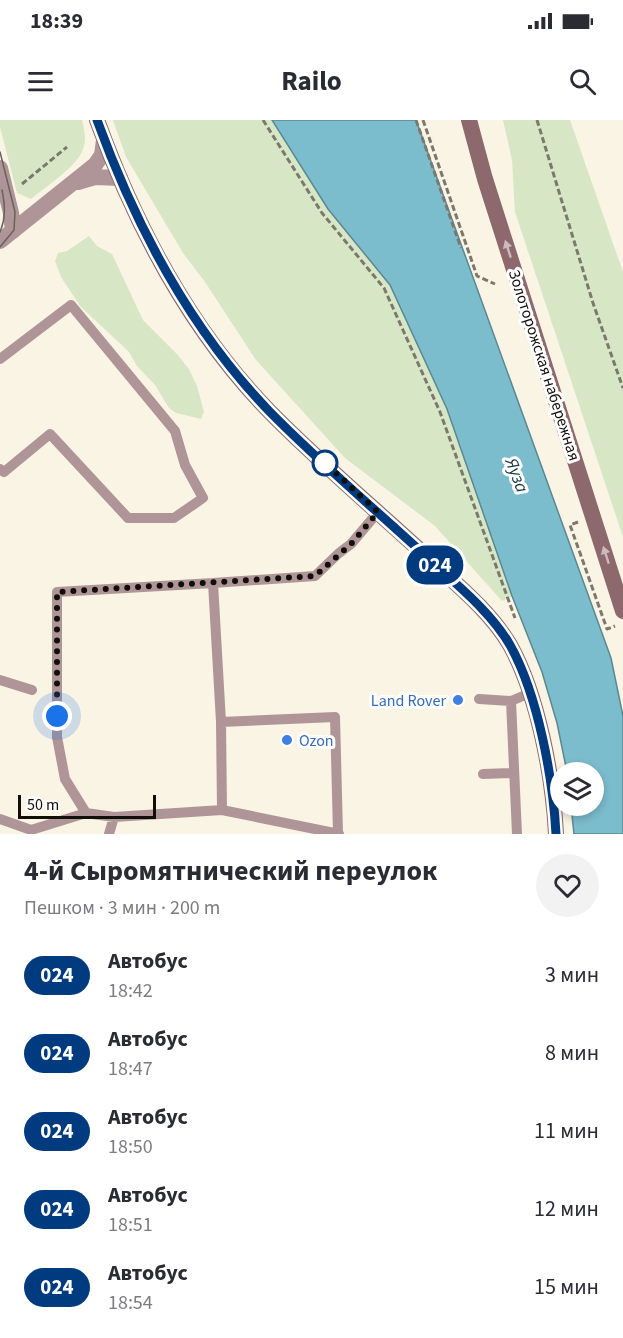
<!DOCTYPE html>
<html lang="ru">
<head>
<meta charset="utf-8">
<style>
	body { margin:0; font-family:"Source Sans 3",sans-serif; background:#f2f2f3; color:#2b2b33; height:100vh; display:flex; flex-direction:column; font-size:22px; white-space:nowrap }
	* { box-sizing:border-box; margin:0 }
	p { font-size:20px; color:#7c7c81 }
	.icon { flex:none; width:33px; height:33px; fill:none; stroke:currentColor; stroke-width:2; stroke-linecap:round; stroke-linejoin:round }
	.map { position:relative; height:714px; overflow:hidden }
	.sheet { display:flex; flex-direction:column; background:#fff; flex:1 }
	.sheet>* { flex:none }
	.badge { padding:0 12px; border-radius:20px; font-size:21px; line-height:39px }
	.buttons { position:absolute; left:550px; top:642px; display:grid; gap:12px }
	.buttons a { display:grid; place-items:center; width:54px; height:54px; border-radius:50%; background:#fff; box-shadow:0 3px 9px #0003; font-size:30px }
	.scale { position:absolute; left:18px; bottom:15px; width:138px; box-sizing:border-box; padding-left:6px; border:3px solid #110f0a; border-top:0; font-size:16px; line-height:21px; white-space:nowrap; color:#110f0a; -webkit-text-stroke:4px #fff; paint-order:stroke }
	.you { position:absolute; width:30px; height:30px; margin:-15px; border:4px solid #fff; border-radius:50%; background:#1a73e8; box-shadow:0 0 0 9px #1a73e833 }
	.map>.badge { position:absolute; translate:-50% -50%; box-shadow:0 0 0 3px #fff }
	.round { display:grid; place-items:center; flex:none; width:63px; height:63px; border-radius:32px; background:#f2f2f3 }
	.headline { display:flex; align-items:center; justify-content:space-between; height:102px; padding:0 24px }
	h1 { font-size:28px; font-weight:700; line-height:45px }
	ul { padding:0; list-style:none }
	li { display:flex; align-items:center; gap:18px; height:78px; padding:0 24px }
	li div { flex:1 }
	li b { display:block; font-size:22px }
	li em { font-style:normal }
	li .badge { min-width:66px; font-weight:700; text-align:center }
	.status { display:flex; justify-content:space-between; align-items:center; height:42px; padding:0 30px; background:#fff; direction:ltr }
	.status svg { height:16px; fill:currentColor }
	header { display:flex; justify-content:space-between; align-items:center; height:78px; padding:0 24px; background:#fff; font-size:27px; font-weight:700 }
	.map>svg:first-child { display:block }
	.green { fill:#d7e7c5 }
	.water { fill:#7bbccd; stroke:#5b8892; stroke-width:1.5 }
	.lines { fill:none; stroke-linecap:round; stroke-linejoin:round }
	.path { stroke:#7c786e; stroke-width:3; stroke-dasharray:6 3; stroke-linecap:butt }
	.service { stroke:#b09598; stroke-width:10 }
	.minor { stroke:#b09598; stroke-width:16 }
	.secondary { stroke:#8d686c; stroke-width:16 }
	.tram { stroke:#67635a; stroke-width:1.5 }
	.oneway { fill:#ccbbbd }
	.line-casing { stroke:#fff; stroke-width:14 }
	.line { stroke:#003b80; stroke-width:9 }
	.walk { stroke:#110f0a; stroke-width:6; stroke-dasharray:0 10.8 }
	.stop-dot { fill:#fff; stroke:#003b80; stroke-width:3 }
	.shop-dot { fill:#3f7fe0; stroke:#fff; stroke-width:2 }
	.labels { text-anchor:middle; stroke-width:6; stroke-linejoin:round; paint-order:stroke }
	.street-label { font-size:16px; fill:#110f0a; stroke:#fff }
	.shop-label { font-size:16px; fill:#366cbe; stroke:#fff; text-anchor:end }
	.water-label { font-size:18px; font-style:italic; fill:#16363e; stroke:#fff }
</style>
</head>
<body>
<div class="status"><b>18:39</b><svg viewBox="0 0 49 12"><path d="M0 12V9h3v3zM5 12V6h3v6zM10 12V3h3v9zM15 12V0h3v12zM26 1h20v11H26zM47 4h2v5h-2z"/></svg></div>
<header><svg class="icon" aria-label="menu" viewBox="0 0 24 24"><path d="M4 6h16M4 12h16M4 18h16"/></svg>Railo<svg class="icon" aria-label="search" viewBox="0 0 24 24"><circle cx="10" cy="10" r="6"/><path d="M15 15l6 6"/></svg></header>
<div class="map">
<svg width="623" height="714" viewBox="0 0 623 714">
	<rect width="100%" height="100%" fill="#faf4e4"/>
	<path class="green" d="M 0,0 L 82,0 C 84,10 87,19 83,29 C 78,46 45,67 31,79 L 17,73 L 0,7 Z
		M 113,0 L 272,0 L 328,89 L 390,165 L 447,289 L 512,476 L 502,481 L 435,406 L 345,338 L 256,240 L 205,162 L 183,133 L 126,37 Z
		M 503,0 L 570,0 L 623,152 L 623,417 L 515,92 L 512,40 Z
		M 89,116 L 97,126 L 112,134 L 143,200 L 177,234 L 189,249 L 197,266 L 204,292 L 201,299 L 176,293 L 169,288 L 155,265 L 137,246 L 129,232 L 80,186 L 61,157 L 55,141 L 58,133 L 67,131 Z"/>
	<path class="water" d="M 272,0 L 416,0 L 611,538 L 623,596 L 623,714 L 574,714 L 571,686 L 594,686 L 594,652 L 567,652 L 557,603 L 542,552 L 512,476 L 447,289 L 390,165 L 328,89 Z"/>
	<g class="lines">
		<path class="path" d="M 263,0 L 322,93 L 384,168 L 440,292 L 515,498
			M 416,0 L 461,128
			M 423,0 L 477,156 L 495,164
			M 537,0 L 593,183 L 623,268
			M 22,64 L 67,27
			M 578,402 L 570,405 L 607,509 L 615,506"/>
		<path class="service" d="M 0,239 L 71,185 L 175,311 L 185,345 L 203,378 L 174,398 L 128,398 L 50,314 L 4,352 L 0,349
			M 213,463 L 57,472 L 57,617 L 65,659 L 86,693 L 114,697 L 222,690 L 339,714
			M 0,560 L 32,570
			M 479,579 L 511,581
			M 221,602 L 213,463 L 315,456 L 339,433 L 351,424 L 378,392
			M 483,654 L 513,653
			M 222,690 L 221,602 L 335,597 L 338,713
			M 0,699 L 31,710 L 86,693
			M 109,714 L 114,697
			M 517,714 L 511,581 L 530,573"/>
		<path class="minor" d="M 0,48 L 11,93 L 13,111
			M 78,62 L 95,57 L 120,58
			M 0,121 L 95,45 L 102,35 L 104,20"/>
		<path class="secondary" d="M 97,0 C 136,107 189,209 269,291 C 319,342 374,388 426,436 C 455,463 490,491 510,525 C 538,575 553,657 556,714
			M 469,0 L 485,59 L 623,491"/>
		<path class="tram" d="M 0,32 L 15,92 L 14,110 L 0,127
			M 0,112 C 6,98 5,85 2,70"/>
	</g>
	<defs><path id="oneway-solid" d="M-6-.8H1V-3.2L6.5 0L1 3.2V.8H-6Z" transform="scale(1.5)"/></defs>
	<g class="oneway">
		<use href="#oneway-solid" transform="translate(508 129) rotate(-108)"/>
		<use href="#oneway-solid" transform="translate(606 435) rotate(-108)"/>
	</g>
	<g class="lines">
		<defs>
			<path id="line" d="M 97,0 C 136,107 189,208 269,291 C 320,343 376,390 429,439 C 457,465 491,492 510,525 C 538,575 553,658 556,714"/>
		</defs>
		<use href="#line" class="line-casing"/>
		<use href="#line" class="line"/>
		<path class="walk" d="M 57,596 L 57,472 L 315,456 L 351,424 L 378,392 L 325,343"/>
	</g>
	<circle class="stop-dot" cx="325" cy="343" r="12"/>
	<g class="shop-dot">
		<circle cx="458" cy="580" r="6"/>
		<circle cx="287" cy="620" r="6"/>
	</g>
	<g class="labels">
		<g class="street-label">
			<text transform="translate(545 245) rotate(72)" y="6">Золоторожская набережная</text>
		</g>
		<g class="shop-label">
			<text x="446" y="586">Land Rover</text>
			<text x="299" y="626" text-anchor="start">Ozon</text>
		</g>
		<g class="water-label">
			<text transform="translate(517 355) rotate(69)" y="6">Яуза</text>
		</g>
	</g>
</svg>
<div class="buttons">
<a><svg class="icon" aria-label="layers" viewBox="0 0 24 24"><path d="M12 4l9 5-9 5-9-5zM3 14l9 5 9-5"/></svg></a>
</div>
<div class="scale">50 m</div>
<div class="you" style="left:57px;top:596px"></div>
<b class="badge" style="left:435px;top:445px;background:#003b80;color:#fff">024</b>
</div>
<section class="sheet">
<div class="headline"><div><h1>4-й Сыромятнический переулок</h1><p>Пешком · 3 мин · 200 m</p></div><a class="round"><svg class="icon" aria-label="heart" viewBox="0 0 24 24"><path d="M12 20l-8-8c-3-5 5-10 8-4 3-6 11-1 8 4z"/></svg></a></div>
<ul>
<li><span class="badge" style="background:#003b80;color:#fff">024</span><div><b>Автобус</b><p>18:42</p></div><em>3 мин</em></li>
<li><span class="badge" style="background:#003b80;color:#fff">024</span><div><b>Автобус</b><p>18:47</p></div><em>8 мин</em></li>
<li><span class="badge" style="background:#003b80;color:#fff">024</span><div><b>Автобус</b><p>18:50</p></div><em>11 мин</em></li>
<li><span class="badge" style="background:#003b80;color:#fff">024</span><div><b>Автобус</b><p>18:51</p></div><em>12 мин</em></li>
<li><span class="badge" style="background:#003b80;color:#fff">024</span><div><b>Автобус</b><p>18:54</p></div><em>15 мин</em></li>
</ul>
</section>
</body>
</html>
